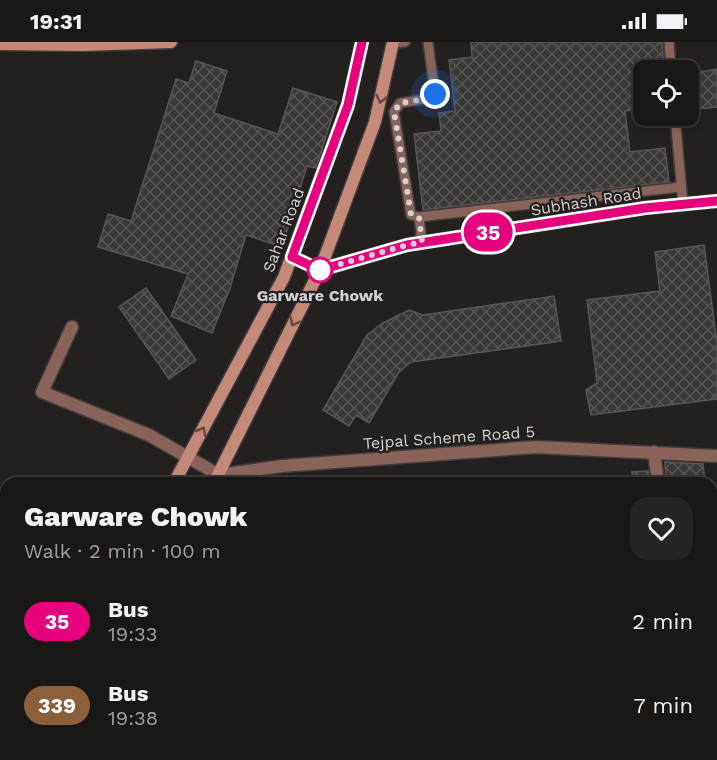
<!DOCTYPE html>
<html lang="en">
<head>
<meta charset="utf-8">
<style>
	body { margin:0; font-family:"Work Sans",sans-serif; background:#272524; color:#f1f3f6; height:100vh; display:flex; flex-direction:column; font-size:22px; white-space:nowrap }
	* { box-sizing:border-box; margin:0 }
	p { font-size:20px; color:#9fa0a1 }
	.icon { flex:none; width:33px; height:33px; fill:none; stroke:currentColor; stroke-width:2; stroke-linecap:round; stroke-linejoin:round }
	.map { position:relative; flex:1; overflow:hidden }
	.panel { position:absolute; left:0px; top:435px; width:717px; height:284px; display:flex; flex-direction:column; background:#1a1817; border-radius:18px 18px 0 0; box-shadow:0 3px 9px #0003,0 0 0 2px #383736 }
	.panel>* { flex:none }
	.badge { padding:0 12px; border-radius:20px; font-size:21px; line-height:39px }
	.buttons { position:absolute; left:633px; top:18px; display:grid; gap:12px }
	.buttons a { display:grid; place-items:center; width:66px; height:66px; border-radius:12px; background:#1a1817; box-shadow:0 3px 9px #0003,0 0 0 2px #383736; font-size:30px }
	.you { position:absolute; width:30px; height:30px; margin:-15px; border:4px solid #fff; border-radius:50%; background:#1a73e8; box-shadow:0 0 0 9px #1a73e833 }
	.map>.badge { position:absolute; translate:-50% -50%; box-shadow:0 0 0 3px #fff }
	.round { display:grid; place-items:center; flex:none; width:63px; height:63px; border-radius:18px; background:#272524 }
	.head { display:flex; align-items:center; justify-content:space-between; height:102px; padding:0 24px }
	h1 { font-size:28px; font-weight:800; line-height:45px }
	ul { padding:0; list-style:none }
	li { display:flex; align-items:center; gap:18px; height:84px; padding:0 24px }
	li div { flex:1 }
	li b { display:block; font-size:22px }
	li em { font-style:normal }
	li .badge { min-width:66px; font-weight:700; text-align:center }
	.status { display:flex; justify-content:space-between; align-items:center; height:42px; padding:0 30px; background:#1a1817; direction:ltr }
	.status svg { height:16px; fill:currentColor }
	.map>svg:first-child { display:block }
	.building { fill:url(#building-cross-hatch); stroke:#585554; stroke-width:1.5 }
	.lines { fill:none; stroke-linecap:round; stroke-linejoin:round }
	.lane-casing { stroke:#3f3c3b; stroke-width:12 }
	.street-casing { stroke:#3f3c3b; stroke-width:15 }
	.secondary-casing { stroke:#3f3c3b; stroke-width:15 }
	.lane { stroke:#89635a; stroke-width:9 }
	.street { stroke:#89635a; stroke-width:12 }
	.secondary { stroke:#c5897a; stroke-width:12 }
	.oneway { stroke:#644a43 }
	.line-casing { stroke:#fff; stroke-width:14 }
	.line { stroke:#e6007e; stroke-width:9 }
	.walk { stroke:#d2d0d0; stroke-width:6; stroke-dasharray:0 10.8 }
	.stop-dot { fill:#fff; stroke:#e6007e; stroke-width:3 }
	.labels { text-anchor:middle; stroke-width:4.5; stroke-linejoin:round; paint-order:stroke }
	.street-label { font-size:16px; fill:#d2d0d0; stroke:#23201f }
	.stop-label { font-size:16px; font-weight:bold; fill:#d2d0d0; stroke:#23201f }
</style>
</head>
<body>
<div class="status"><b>19:31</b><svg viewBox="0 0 49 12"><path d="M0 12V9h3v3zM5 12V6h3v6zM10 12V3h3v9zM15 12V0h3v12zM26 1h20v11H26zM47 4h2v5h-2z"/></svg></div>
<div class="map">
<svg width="717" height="718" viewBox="0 0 717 718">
	<defs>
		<pattern id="building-cross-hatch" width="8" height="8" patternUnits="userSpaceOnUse" patternTransform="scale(1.5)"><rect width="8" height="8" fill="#3d3938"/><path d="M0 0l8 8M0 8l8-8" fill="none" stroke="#585554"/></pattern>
	</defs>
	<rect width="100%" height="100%" fill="#23201f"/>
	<path class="building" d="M 471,0 L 662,0 L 664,28 L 644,28 L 644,67 L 625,69 L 630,110 L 665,106 L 669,140 L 423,168 L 414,92 L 441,89 L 439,71 L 455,69 L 449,18 L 472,15 Z
		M 196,19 L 227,29 L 214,71 L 278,92 L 293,46 L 337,60 L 316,126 L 307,124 L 282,205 L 246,193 L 230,246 L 212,291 L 171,274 L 188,232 L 98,205 L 108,172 L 131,179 L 176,37 L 189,41 Z
		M 717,27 L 717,65 L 698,67 L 693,31 Z
		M 704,203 L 717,301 L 717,357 L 591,373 L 586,348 L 597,341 L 587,258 L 660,249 L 655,210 Z
		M 146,246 L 196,318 L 169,337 L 119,265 Z
		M 554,254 L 561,299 L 411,320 L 399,330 L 369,381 L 356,373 L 349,384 L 323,368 L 367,293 L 383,281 L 409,268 L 423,273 Z
		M 665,420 L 703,422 L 705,441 L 666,441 Z
		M 648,429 L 650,441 L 633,441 L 632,430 Z"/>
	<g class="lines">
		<defs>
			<path id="lane" d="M 669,0 L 671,28
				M 393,1 L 405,0
				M 675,74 L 683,162
				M 419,175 L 681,145
				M 422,200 L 419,175 L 411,173 L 394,70 L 400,61 L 431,56 L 435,52 L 428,0"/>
			<path id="street" d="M 72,285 L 42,350 L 149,393 L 219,433 L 282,424 L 536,405 L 717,414
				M 654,410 L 658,441
				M 0,452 L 6,452
				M 505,712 L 506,718
				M 586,712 L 586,718
				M 303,718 L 304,712
				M 398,718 L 399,712"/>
			<path id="secondary" d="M 0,2 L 83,3 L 171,0
				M 292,215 L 320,228
				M 320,228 L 407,203 L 645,166 L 717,159
				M 174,441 L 284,235 L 348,63 L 362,0
				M 214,441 L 320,228 L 375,80 L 393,0
				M 19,718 L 22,712
				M 52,718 L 55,712"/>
		</defs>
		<use href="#lane" class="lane-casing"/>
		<use href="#street" class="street-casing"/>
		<use href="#secondary" class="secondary-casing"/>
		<use href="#lane" class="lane"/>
		<use href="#street" class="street"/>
		<use href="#secondary" class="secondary"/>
	</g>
	<defs><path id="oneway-chevron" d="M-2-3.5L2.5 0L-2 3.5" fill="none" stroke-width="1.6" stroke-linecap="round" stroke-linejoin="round" transform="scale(1.5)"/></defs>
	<g class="oneway">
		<use href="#oneway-chevron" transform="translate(381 57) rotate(103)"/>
		<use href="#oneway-chevron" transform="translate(294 280) rotate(116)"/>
		<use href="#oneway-chevron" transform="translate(202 389) rotate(-62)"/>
	</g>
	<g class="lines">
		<defs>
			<path id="line" d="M 362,0 L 348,63 L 292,215 L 320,228 L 407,203 L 645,166 L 717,159"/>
		</defs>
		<use href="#line" class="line-casing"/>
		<use href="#line" class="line"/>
		<path class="walk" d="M 320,228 L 407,203 L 422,200 L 419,175 L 411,172 L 394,70 L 400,61 L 431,56 L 435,52"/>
	</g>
	<circle class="stop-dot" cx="320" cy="228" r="12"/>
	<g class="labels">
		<g class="street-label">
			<text transform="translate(586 159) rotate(-9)" y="6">Subhash Road</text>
			<text transform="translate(283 188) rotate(-69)" y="6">Sahar Road</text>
			<text transform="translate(449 395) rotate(-4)" y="6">Tejpal Scheme Road 5</text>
		</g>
		<g class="stop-label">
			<text x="320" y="259">Garware Chowk</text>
		</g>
	</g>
</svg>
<div class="buttons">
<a><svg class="icon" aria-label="locate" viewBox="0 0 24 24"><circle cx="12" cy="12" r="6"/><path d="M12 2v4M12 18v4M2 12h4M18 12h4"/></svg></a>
</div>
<div class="you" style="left:435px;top:52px"></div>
<b class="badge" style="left:488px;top:190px;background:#e6007e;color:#fff">35</b>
<section class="panel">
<div class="head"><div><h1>Garware Chowk</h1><p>Walk · 2 min · 100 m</p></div><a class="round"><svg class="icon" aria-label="heart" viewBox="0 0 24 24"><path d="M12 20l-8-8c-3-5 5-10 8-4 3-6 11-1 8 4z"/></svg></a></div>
<ul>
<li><span class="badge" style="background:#e6007e;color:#fff">35</span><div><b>Bus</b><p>19:33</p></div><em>2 min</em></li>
<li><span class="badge" style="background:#8b5e3c;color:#fff">339</span><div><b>Bus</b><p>19:38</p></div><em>7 min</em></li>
</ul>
</section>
</div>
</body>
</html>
